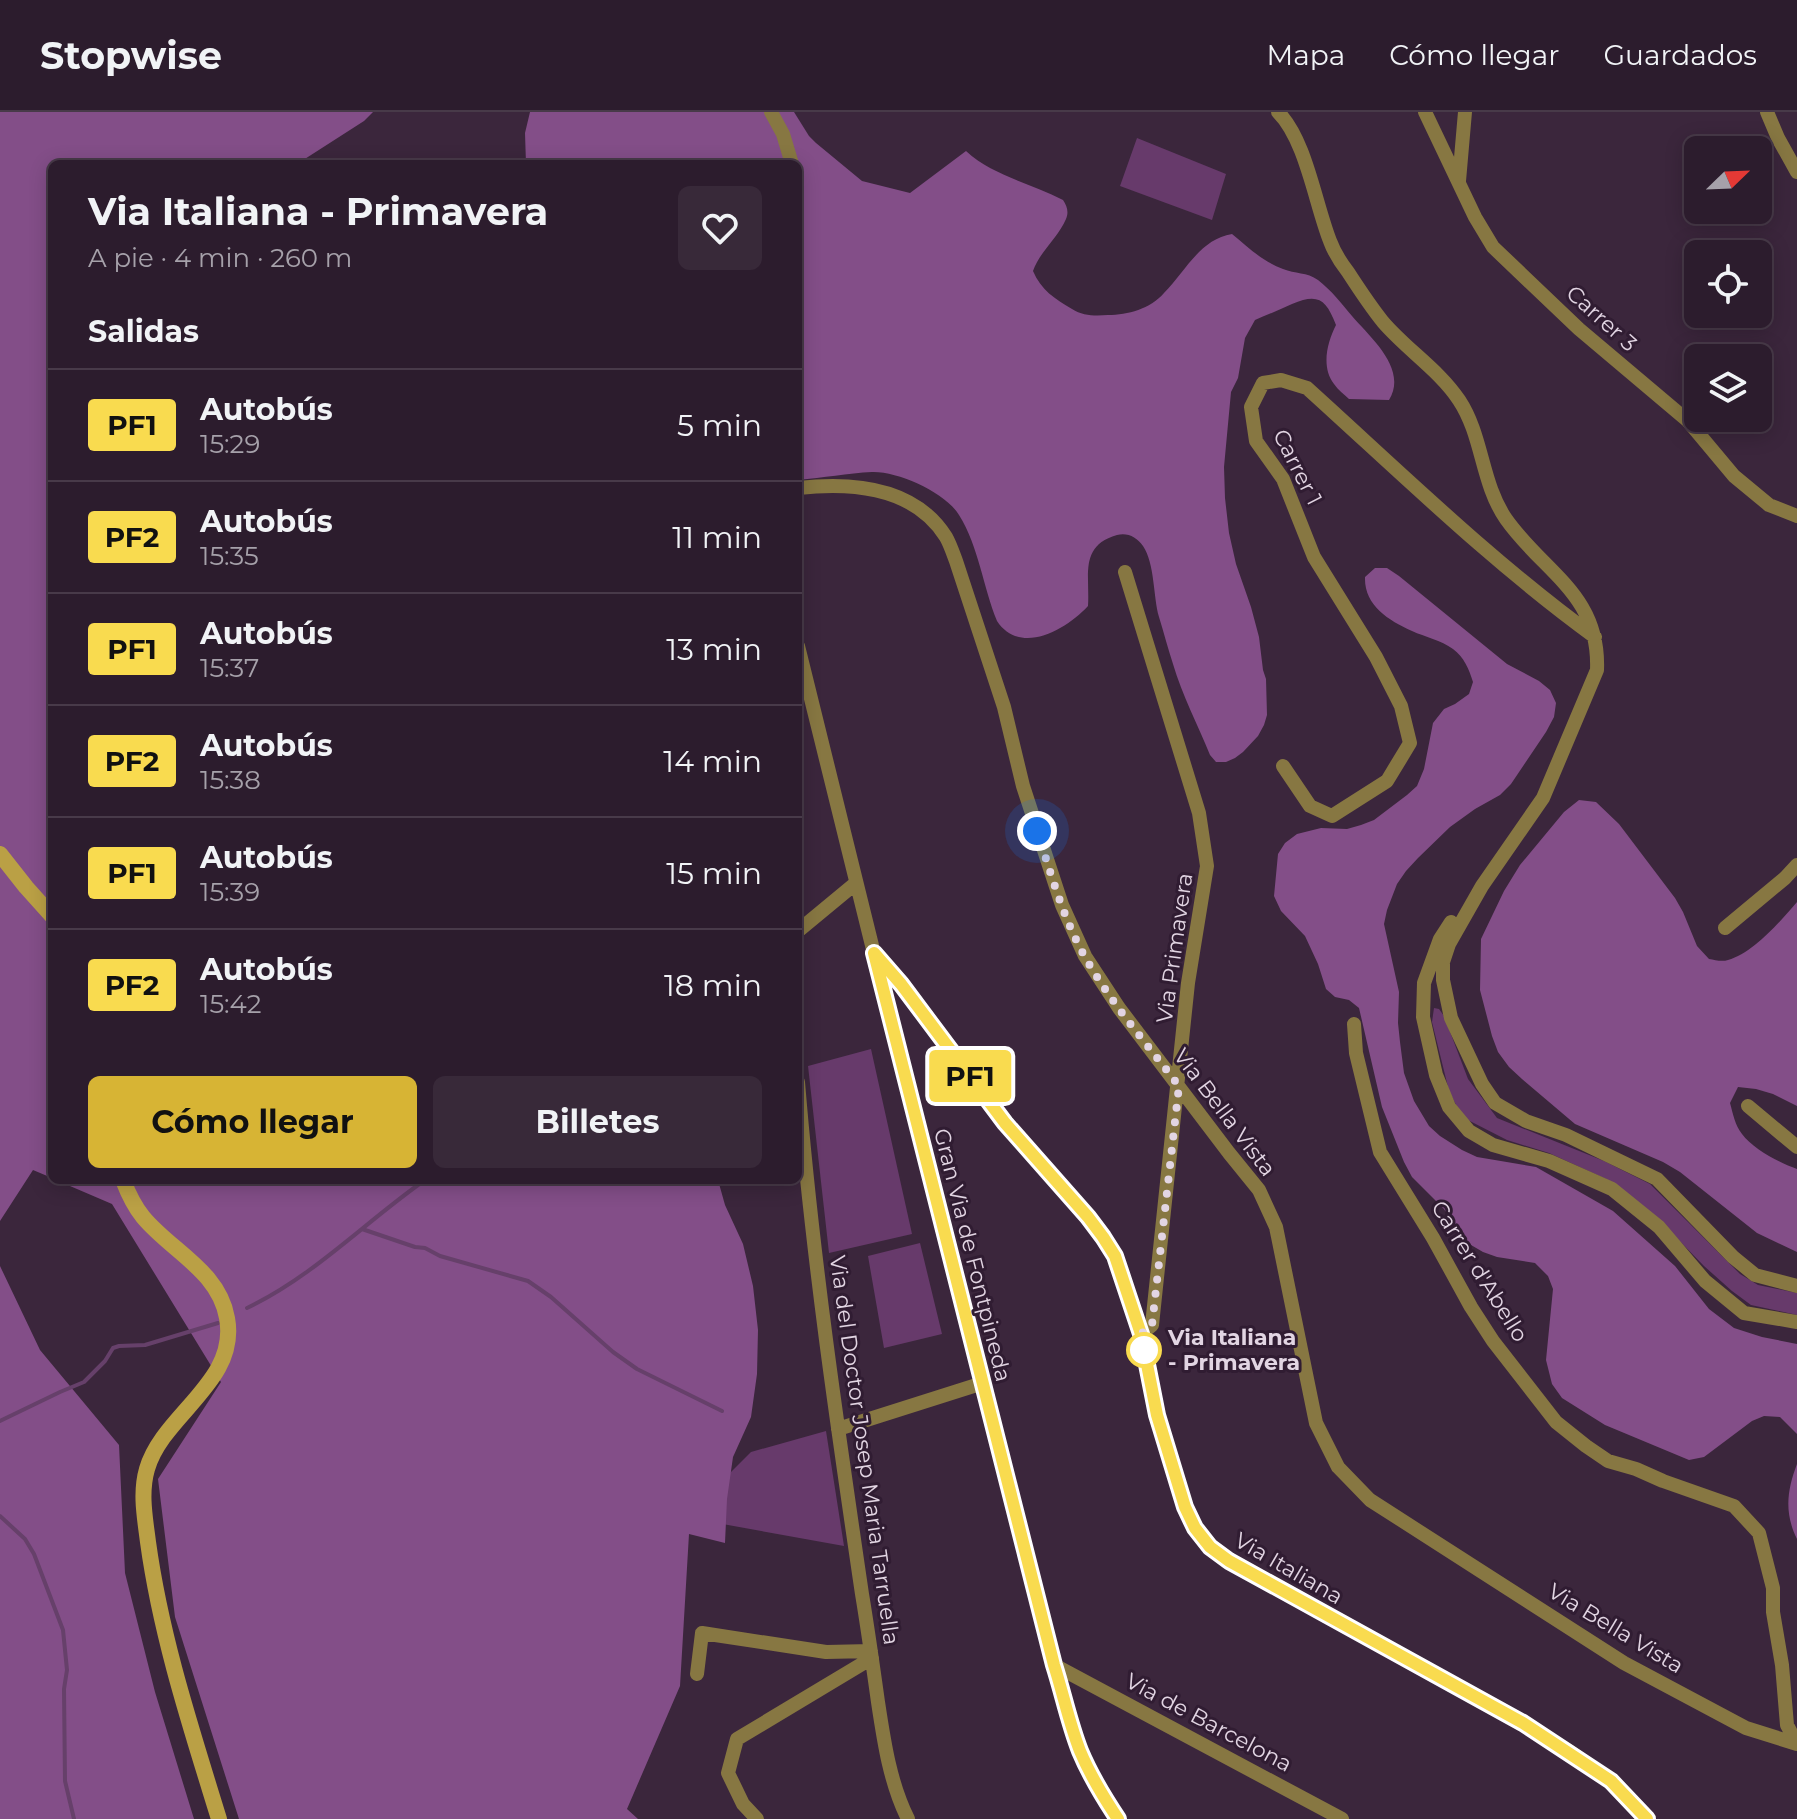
<!DOCTYPE html>
<html lang="es">
<head>
<meta charset="utf-8">
<style>
	body { margin:0; font-family:Montserrat,sans-serif; background:#382939; color:#f1f3f6; height:100vh; display:flex; flex-direction:column; font-size:30px; white-space:nowrap }
	* { box-sizing:border-box; margin:0 }
	p { font-size:26px; color:#a6a1aa }
	.icon { flex:none; width:44px; height:44px; fill:none; stroke:currentColor; stroke-width:2; stroke-linecap:round; stroke-linejoin:round }
	.map { position:relative; flex:1; overflow:hidden }
	.panel { position:absolute; left:48px; top:48px; width:754px; height:1024px; display:flex; flex-direction:column; background:#2c1c2d; border-radius:12px; box-shadow:0 4px 20px #0003,0 0 0 2px #483a49 }
	.panel>* { flex:none }
	.badge { padding:0 16px; border-radius:6px; font-size:28px; line-height:52px }
	.needle { width:52px; rotate:67deg }
	.controls { position:absolute; left:1684px; top:24px; display:grid; gap:16px }
	.controls a { display:grid; place-items:center; width:88px; height:88px; border-radius:12px; background:#2c1c2d; box-shadow:0 4px 20px #0003,0 0 0 2px #483a49; font-size:40px }
	.you { position:absolute; width:40px; height:40px; margin:-20px; border:6px solid #fff; border-radius:50%; background:#1a73e8; box-shadow:0 0 0 12px #1a73e833 }
	.map>.badge { position:absolute; translate:-50% -50%; box-shadow:0 0 0 4px #fff }
	h2 { padding:0 40px; font-size:30px; line-height:72px }
	.round { display:grid; place-items:center; flex:none; width:84px; height:84px; border-radius:12px; background:#382939 }
	.summary { display:flex; align-items:center; justify-content:space-between; height:136px; padding:0 40px }
	h1 { font-size:38px; font-weight:700; line-height:60px }
	.cta { display:flex; gap:16px; margin-top:auto; padding:16px 40px }
	.cta a { flex:1; height:92px; border-radius:12px; background:#d7b434; color:#111; font-size:32px; font-weight:700; line-height:92px; text-align:center }
	.cta a+a { background:#382939; color:#f1f3f6 }
	ul { padding:0; list-style:none }
	li { display:flex; align-items:center; gap:24px; height:112px; padding:0 40px; border-top:2px solid #483a49 }
	li div { flex:1 }
	li b { display:block; font-size:30px }
	li em { font-style:normal }
	li .badge { min-width:88px; font-weight:700; text-align:center }
	header { display:flex; align-items:center; gap:48px; box-sizing:border-box; height:112px; padding:0 40px; background:#2c1c2d; border-bottom:2px solid #483a49 }
	header strong { font-size:38px }
	nav { display:flex; gap:44px; margin-inline-start:auto; font-size:28px }
	.map>svg:first-child { display:block }
	.green { fill:#673a6b }
	.forest { fill:#834e88 }
	.lines { fill:none; stroke-linecap:round; stroke-linejoin:round }
	.stream { stroke:#66406a; stroke-width:4 }
	.minor { stroke:#877742; stroke-width:14 }
	.secondary { stroke:#baa045; stroke-width:16 }
	.line-casing { stroke:#fff; stroke-width:18 }
	.line { stroke:#f9db4f; stroke-width:12 }
	.walk { stroke:#e2d5e3; stroke-width:8; stroke-dasharray:0 14.4 }
	.stop-dot { fill:#fff; stroke:#f9db4f; stroke-width:4 }
	.labels { text-anchor:middle; stroke-width:6; stroke-linejoin:round; paint-order:stroke }
	.street-label { font-size:22px; fill:#e2d5e3; stroke:#301c32 }
	.stop-label { font-size:22px; font-weight:bold; fill:#e2d5e3; stroke:#301c32; text-anchor:start }
</style>
</head>
<body>
<header>
<strong>Stopwise</strong>
<nav><a>Mapa</a><a>Cómo llegar</a><a>Guardados</a></nav>
</header>
<div class="map">
<svg width="1797" height="1707" viewBox="0 0 1797 1707">
	<rect width="100%" height="100%" fill="#3b263c"/>
	<path class="green" d="M 1137,26 L 1226,62 L 1212,108 L 1120,74 Z
		M 1434,896 L 1439,897 L 1444,904 L 1468,967 L 1497,1006 L 1604,1049 L 1650,1072 L 1740,1162 L 1758,1173 L 1797,1181 L 1797,1203 L 1751,1193 L 1732,1179 L 1704,1154 L 1665,1114 L 1606,1067 L 1549,1041 L 1507,1028 L 1462,1005 L 1449,979 L 1432,910 Z
		M 871,937 L 912,1122 L 829,1141 L 808,954 Z
		M 920,1131 L 942,1222 L 884,1236 L 868,1144 Z
		M 826,1319 L 844,1434 L 706,1409 L 716,1375 L 751,1340 Z"/>
	<path class="forest" d="M 0,0 L 373,0 L 364,9 L 297,52 L 52,52 L 52,1066 L 33,1058 L 0,1109 Z
		M 530,0 L 794,0 L 809,24 L 816,31 L 862,69 L 910,81 L 966,39 C 993,64 1031,71 1063,88 C 1067,94 1069,100 1066,107 C 1058,126 1040,139 1033,159 C 1041,178 1055,187 1072,197 C 1083,204 1095,204 1108,203 C 1128,203 1150,197 1164,181 C 1185,160 1200,127 1232,122 C 1249,136 1262,149 1283,157 C 1295,162 1307,160 1318,168 C 1331,178 1342,192 1352,204 C 1371,226 1408,257 1389,288 L 1349,287 C 1344,282 1338,278 1334,272 C 1321,255 1327,231 1336,213 C 1326,187 1318,181 1292,192 C 1279,198 1267,203 1255,208 L 1245,226 L 1238,266 L 1231,280 L 1224,355 L 1225,386 L 1229,421 L 1236,452 L 1251,495 L 1259,525 L 1263,558 L 1266,567 L 1267,603 L 1264,613 L 1258,624 L 1243,640 L 1235,646 L 1226,650 L 1216,650 L 1210,643 C 1198,613 1182,583 1173,552 C 1168,537 1164,521 1159,505 C 1153,484 1155,452 1143,434 C 1137,425 1127,420 1117,423 C 1079,434 1090,463 1088,494 C 1066,518 1020,544 997,509 C 983,475 979,435 959,403 C 946,381 898,359 872,360 C 848,361 823,366 798,368 L 798,52 L 526,52 L 525,21 Z
		M 1375,456 L 1387,456 L 1399,464 L 1507,552 L 1539,569 L 1550,578 L 1556,591 L 1554,605 L 1546,620 L 1511,672 L 1500,683 L 1475,697 L 1450,715 L 1418,746 L 1406,759 L 1397,772 L 1387,798 L 1384,812 L 1399,880 L 1398,911 L 1400,930 L 1404,961 L 1414,989 L 1429,1014 L 1440,1024 L 1462,1038 L 1477,1045 L 1536,1055 L 1613,1099 L 1675,1154 L 1709,1197 L 1734,1216 L 1762,1225 L 1797,1232 L 1797,1322 L 1780,1305 L 1764,1304 L 1752,1309 L 1704,1345 L 1689,1348 L 1605,1313 L 1562,1286 L 1552,1272 L 1546,1248 L 1553,1177 L 1548,1164 L 1535,1151 L 1497,1145 L 1483,1140 L 1471,1133 L 1460,1123 L 1444,1097 L 1412,1065 L 1404,1050 L 1382,995 L 1359,896 L 1349,888 L 1335,885 L 1326,877 L 1318,852 L 1305,824 L 1281,799 L 1274,784 L 1278,742 L 1285,731 L 1297,722 L 1321,716 L 1347,717 L 1361,713 L 1374,708 L 1407,683 L 1417,674 L 1424,657 L 1433,611 L 1444,597 L 1455,592 L 1469,582 L 1473,570 C 1469,557 1464,545 1453,537 C 1441,528 1425,525 1412,519 C 1388,508 1364,493 1365,465 Z
		M 1579,688 L 1596,690 L 1619,712 L 1675,786 L 1683,800 L 1697,834 L 1709,847 C 1715,848 1722,850 1728,848 C 1753,841 1780,810 1797,790 L 1797,994 L 1773,982 L 1756,977 L 1738,975 L 1730,991 C 1733,1002 1735,1013 1742,1022 C 1753,1037 1780,1051 1797,1057 L 1797,1140 L 1757,1121 L 1680,1060 L 1663,1050 L 1575,1012 L 1522,967 L 1509,955 L 1498,940 L 1492,924 L 1480,878 L 1481,827 L 1504,779 L 1520,753 L 1564,700 Z
		M 56,1068 L 718,1068 L 725,1093 L 743,1132 L 753,1174 L 758,1218 L 757,1262 L 751,1305 L 733,1345 L 727,1387 L 725,1431 L 689,1422 L 680,1574 L 627,1697 L 638,1707 L 239,1707 L 175,1505 L 158,1367 L 221,1270 L 112,1092 Z
		M 0,1154 L 40,1238 L 119,1333 L 125,1461 L 155,1580 L 194,1707 L 0,1707 Z
		M 1797,1352 L 1797,1427 C 1784,1401 1787,1378 1797,1352 Z"/>
	<g class="lines">
		<path class="stream" d="M 362,1117 L 415,1135 L 425,1136 L 440,1144 L 528,1169 L 551,1185 L 613,1240 L 637,1257 L 722,1299
			M 247,1196 C 314,1164 365,1110 425,1068
			M 0,1309 L 60,1280 L 84,1270 L 105,1249 L 113,1236 L 119,1234 L 145,1233 L 218,1211
			M 0,1404 L 25,1427 L 34,1442 L 63,1518 L 67,1558 L 64,1577 L 65,1669 L 74,1707"/>
		<path class="minor" d="M 771,0 L 783,22 L 792,52
			M 1278,0 C 1306,28 1315,91 1330,129 C 1334,140 1341,151 1348,160 C 1359,177 1371,195 1383,210 C 1407,238 1439,258 1459,288 C 1483,324 1481,371 1506,407 C 1544,461 1600,482 1597,558 L 1543,686 L 1482,774 L 1449,832 L 1443,850 L 1443,868 L 1451,906 L 1482,972 L 1495,991 L 1526,1009 L 1566,1023 L 1657,1067 L 1733,1145 L 1755,1163 L 1797,1174
			M 1425,0 L 1475,105 L 1493,135 L 1579,217 L 1688,309 L 1734,364 L 1769,393 L 1797,404
			M 1767,0 L 1778,26 L 1797,60
			M 1459,69 L 1465,0
			M 798,376 C 851,370 914,374 946,425 C 950,432 953,441 956,449 L 1004,595 L 1023,674 L 1062,793 L 1085,844 L 1119,896 L 1229,1041 L 1259,1078 L 1276,1115 L 1316,1311 L 1338,1355 L 1370,1388 L 1624,1551 L 1746,1616 L 1797,1632
			M 1125,460 L 1199,701 L 1207,754 L 1188,871 L 1152,1213 L 1141,1222
			M 798,534 L 929,1064 L 1054,1553 L 1081,1640 L 1106,1689 L 1118,1707
			M 1283,654 L 1310,694 L 1332,704 L 1387,669 L 1410,631 L 1401,594 L 1376,545 L 1314,445 L 1283,367 L 1256,329 L 1251,295 L 1263,271 L 1281,268 L 1307,276 C 1401,361 1493,451 1595,525
			M 1451,810 L 1440,827 L 1424,871 L 1423,905 L 1436,963 L 1449,995 L 1469,1019 L 1493,1033 L 1549,1049 L 1612,1077 L 1659,1115 L 1705,1169 L 1744,1201 L 1797,1210
			M 1725,816 L 1785,766 L 1797,753
			M 798,819 L 856,771
			M 875,843 L 901,872 L 1005,1011 L 1088,1105 L 1103,1125 L 1115,1144 L 1141,1222 L 1157,1303 L 1185,1395 L 1195,1416 L 1210,1435 L 1229,1449 L 1523,1611 L 1569,1639 L 1611,1669 L 1647,1707
			M 1354,912 L 1356,941 L 1380,1040 L 1433,1126 L 1471,1195 L 1493,1229 L 1556,1310 L 1586,1334 L 1608,1349 L 1636,1357 L 1663,1369 L 1734,1394 L 1759,1421 L 1773,1476 L 1773,1500 L 1782,1553 L 1787,1613 L 1797,1632
			M 798,970 C 812,1142 837,1312 862,1482 C 868,1518 873,1554 878,1590 C 884,1630 890,1671 908,1707
			M 1748,994 L 1797,1035
			M 838,1317 L 983,1271
			M 1054,1553 L 1342,1707
			M 697,1562 L 702,1521 L 826,1540 L 871,1539
			M 757,1707 L 743,1692 L 728,1661 L 737,1627 L 872,1546"/>
		<path class="secondary" d="M 0,742 L 26,775 L 52,804
			M 123,1068 C 128,1081 134,1094 143,1105 C 171,1139 219,1159 227,1206 C 239,1270 163,1302 147,1357 C 140,1381 145,1406 148,1430 C 161,1525 191,1616 219,1707"/>
	</g>
	<g class="lines">
		<defs>
			<path id="line" d="M 1118,1707 C 1104,1686 1090,1663 1080,1639 C 1069,1611 1063,1581 1054,1553 L 874,841 L 901,872 L 1005,1011 L 1088,1105 L 1103,1125 L 1115,1144 L 1141,1222 L 1157,1303 L 1185,1395 L 1195,1416 L 1210,1435 L 1229,1449 L 1523,1611 L 1611,1669 L 1647,1707"/>
		</defs>
		<use href="#line" class="line-casing"/>
		<use href="#line" class="line"/>
		<path class="walk" d="M 1037,719 C 1051,761 1063,806 1085,845 C 1111,891 1147,932 1179,974 L 1152,1213 L 1141,1222 L 1144,1238"/>
	</g>
	<circle class="stop-dot" cx="1144" cy="1238" r="16"/>
	<g class="labels">
		<g class="street-label">
			<text transform="translate(1602 206) rotate(42)" y="8">Carrer 3</text>
			<text transform="translate(1298 355) rotate(63)" y="8">Carrer 1</text>
			<text transform="translate(1174 836) rotate(-82)" y="8">Via Primavera</text>
			<text transform="translate(1225 1000) rotate(53)" y="8">Via Bella Vista</text>
			<text transform="translate(973 1143) rotate(76)" y="8">Gran Via de Fontpineda</text>
			<text transform="translate(1480 1159) rotate(58)" y="8">Carrer d'Abello</text>
			<text transform="translate(865 1338) rotate(82)" y="8">Via del Doctor Josep Maria Tarruella</text>
			<text transform="translate(1289 1456) rotate(30)" y="8">Via Italiana</text>
			<text transform="translate(1616 1516) rotate(31)" y="8">Via Bella Vista</text>
			<text transform="translate(1209 1610) rotate(28)" y="8">Via de Barcelona</text>
		</g>
		<g class="stop-label">
			<text x="1168" y="1233">Via Italiana<tspan x="1168" dy="25">- Primavera</tspan></text>
		</g>
	</g>
</svg>
<div class="controls">
<a><svg class="needle" viewBox="-14 -14 28 28"><path d="M0-13l5 13h-10z" fill="#e53935"/><path d="M0 13l5-13h-10z" fill="#a6a1aa"/></svg></a>
<a><svg class="icon" aria-label="locate" viewBox="0 0 24 24"><circle cx="12" cy="12" r="6"/><path d="M12 2v4M12 18v4M2 12h4M18 12h4"/></svg></a>
<a><svg class="icon" aria-label="layers" viewBox="0 0 24 24"><path d="M12 4l9 5-9 5-9-5zM3 14l9 5 9-5"/></svg></a>
</div>
<div class="you" style="left:1037px;top:719px"></div>
<b class="badge" style="left:970px;top:964px;background:#f9db4f;color:#111">PF1</b>
<section class="panel">
<div class="summary"><div><h1>Via Italiana - Primavera</h1><p>A pie · 4 min · 260 m</p></div><a class="round"><svg class="icon" aria-label="heart" viewBox="0 0 24 24"><path d="M12 20l-8-8c-3-5 5-10 8-4 3-6 11-1 8 4z"/></svg></a></div>
<h2>Salidas</h2>
<ul>
<li><span class="badge" style="background:#f9db4f;color:#111">PF1</span><div><b>Autobús</b><p>15:29</p></div><em>5 min</em></li>
<li><span class="badge" style="background:#f9db4f;color:#111">PF2</span><div><b>Autobús</b><p>15:35</p></div><em>11 min</em></li>
<li><span class="badge" style="background:#f9db4f;color:#111">PF1</span><div><b>Autobús</b><p>15:37</p></div><em>13 min</em></li>
<li><span class="badge" style="background:#f9db4f;color:#111">PF2</span><div><b>Autobús</b><p>15:38</p></div><em>14 min</em></li>
<li><span class="badge" style="background:#f9db4f;color:#111">PF1</span><div><b>Autobús</b><p>15:39</p></div><em>15 min</em></li>
<li><span class="badge" style="background:#f9db4f;color:#111">PF2</span><div><b>Autobús</b><p>15:42</p></div><em>18 min</em></li>
</ul>
<div class="cta"><a>Cómo llegar</a><a>Billetes</a></div>
</section>
</div>
</body>
</html>
